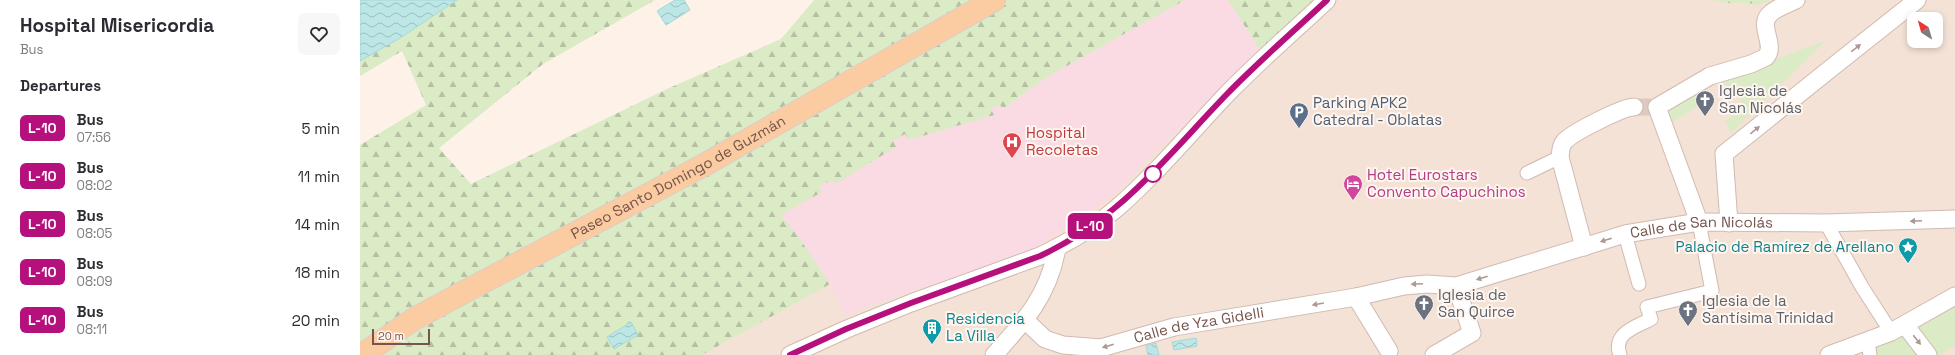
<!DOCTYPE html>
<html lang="en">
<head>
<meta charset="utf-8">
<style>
	body { margin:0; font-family:"Space Grotesk",sans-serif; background:#f7f7f7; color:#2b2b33; height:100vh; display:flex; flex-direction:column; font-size:15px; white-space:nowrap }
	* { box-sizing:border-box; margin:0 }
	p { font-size:13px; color:#7c7c81 }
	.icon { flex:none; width:22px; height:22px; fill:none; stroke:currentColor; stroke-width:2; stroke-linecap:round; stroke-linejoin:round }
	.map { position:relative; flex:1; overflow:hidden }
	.side { display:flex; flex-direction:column; background:#fff; width:360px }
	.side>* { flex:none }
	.badge { padding:0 8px; border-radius:6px; font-size:14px; line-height:26px }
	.needle { width:26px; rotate:323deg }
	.controls { position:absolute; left:1547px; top:12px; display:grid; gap:8px }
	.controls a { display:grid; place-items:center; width:36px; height:36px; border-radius:8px; background:#fff; box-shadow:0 2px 6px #0003; font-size:20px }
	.scale { position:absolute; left:12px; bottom:10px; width:58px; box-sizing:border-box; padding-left:4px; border:2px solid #77544c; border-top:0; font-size:11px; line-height:14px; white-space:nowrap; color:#77544c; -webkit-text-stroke:3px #fff6ef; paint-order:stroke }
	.map>.badge { position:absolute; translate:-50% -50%; box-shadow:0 0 0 2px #fff }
	h2 { padding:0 20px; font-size:15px; line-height:36px }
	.round { display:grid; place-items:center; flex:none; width:42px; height:42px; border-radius:8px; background:#f7f7f7 }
	.summary { display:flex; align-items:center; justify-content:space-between; height:68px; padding:0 20px }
	h1 { font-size:19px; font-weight:600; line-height:30px }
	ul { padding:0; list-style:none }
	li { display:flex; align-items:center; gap:12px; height:48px; padding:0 20px }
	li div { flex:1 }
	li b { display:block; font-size:15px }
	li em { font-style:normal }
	li .badge { min-width:44px; font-weight:700; text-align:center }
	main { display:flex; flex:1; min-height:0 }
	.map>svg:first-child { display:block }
	.residential { fill:#f4e2d6; fill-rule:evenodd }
	.medical { fill:#fadbe4 }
	.forest { fill:url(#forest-firs) }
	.park { fill:#dbebc6 }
	.water { fill:url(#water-waves); stroke:#a2d9d8 }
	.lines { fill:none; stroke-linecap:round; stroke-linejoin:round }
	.minor-tunnel { stroke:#dccac1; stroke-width:17; stroke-dasharray:17 8; stroke-linecap:butt }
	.pedestrian-casing { stroke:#d1bab0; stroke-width:15 }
	.minor-casing { stroke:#d1bab0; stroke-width:19 }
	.primary-casing { stroke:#d9cfcd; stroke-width:24 }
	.pedestrian { stroke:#fff; stroke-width:13 }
	.minor { stroke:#fff; stroke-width:17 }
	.primary { stroke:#fbcba1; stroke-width:22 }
	.oneway { fill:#ad9894 }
	.line-casing { stroke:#fff; stroke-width:9 }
	.line { stroke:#b6107d; stroke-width:6 }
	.stop-dot { fill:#fff; stroke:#b6107d; stroke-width:2 }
	.labels { text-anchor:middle; stroke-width:4; stroke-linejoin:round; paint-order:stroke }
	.worship-label { font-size:15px; fill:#5b616d; stroke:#fff6ef; text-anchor:start }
	.service-label { font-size:15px; fill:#4e5e75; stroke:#fff6ef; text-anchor:start }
	.health-label { font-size:15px; fill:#be3a42; stroke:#fff6ef; text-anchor:start }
	.hotel-label { font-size:15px; fill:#b23c85; stroke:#fff6ef; text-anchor:start }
	.street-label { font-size:15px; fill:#77544c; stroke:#fff6ef }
	.culture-label { font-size:15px; fill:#0d838f; stroke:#fff6ef; text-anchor:end }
</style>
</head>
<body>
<main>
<section class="side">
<div class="summary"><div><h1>Hospital Misericordia</h1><p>Bus</p></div><a class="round"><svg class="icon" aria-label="heart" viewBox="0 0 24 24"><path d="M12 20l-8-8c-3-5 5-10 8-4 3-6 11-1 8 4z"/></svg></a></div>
<h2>Departures</h2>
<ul>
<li><span class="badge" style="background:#b6107d;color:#fff">L-10</span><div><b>Bus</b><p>07:56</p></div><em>5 min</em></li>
<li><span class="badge" style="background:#b6107d;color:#fff">L-10</span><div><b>Bus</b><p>08:02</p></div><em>11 min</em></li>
<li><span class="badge" style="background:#b6107d;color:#fff">L-10</span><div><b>Bus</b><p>08:05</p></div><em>14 min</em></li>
<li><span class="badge" style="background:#b6107d;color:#fff">L-10</span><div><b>Bus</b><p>08:09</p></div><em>18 min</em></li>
<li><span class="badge" style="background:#b6107d;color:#fff">L-10</span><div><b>Bus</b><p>08:11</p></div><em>20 min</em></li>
</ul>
</section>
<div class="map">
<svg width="1595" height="355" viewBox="0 0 1595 355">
	<defs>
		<pattern id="forest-firs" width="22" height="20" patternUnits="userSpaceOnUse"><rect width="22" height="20" fill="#dbebc6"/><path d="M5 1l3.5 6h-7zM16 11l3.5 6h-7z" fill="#b6c1a3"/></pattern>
		<pattern id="water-waves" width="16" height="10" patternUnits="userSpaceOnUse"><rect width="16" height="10" fill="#bce7e6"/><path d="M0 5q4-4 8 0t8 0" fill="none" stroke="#9ebebd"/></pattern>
	</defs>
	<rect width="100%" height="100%" fill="#fdf1e8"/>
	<path class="residential" d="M 753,0 L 1595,0 L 1595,355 L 191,355 ZM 1554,19 L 1576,19 L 1576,41 L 1554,41 Z"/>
	<path class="medical" d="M 825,0 L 868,0 L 902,53 L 865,85 L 775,171 L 752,197 L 676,248 L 620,269 L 540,295 L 486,316 L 470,284 L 421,215 L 462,192 L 459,186 L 472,179 L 475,184 L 536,147 L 532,141 L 546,134 L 634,114 L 631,110 L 639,105 L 645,108 L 687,77 Z"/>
	<path class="forest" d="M 97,0 L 295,0 L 183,64 L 79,148 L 111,184 L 307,89 L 421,39 L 454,0 L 825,0 L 687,77 L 644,108 L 639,105 L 631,109 L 634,115 L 549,140 L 545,134 L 533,141 L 536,147 L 475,184 L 472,180 L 459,186 L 462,192 L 421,215 L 440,239 L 470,284 L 342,355 L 228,355 L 227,353 L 224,355 L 0,355 L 0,145 L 66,105 L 42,51 L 0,76 L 0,61 L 40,38 Z
		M 868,0 L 962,0 L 902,53 Z
		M 1352,0 L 1411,0 L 1398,5 L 1388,3 L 1368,3 Z"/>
	<path class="park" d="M 1467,40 L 1371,133 L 1365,121 C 1373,116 1379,112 1381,102 L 1374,92 L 1363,93 L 1366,85 L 1359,80 Z
		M 1338,88 L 1347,100 L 1309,124 L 1304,110 Z
		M 1595,293 L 1595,345 L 1580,355 L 1506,355 L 1529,323 Z"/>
	<path class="water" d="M 0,0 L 97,0 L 40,38 L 0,61 Z
		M 315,0 L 324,0 L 330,10 L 306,25 L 297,11 Z
		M 271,322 L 278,335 L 254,349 L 247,337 Z
		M 836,338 L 837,346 L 814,350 L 812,342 Z
		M 796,343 L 799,355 L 788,355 L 786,346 Z"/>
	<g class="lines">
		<path class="minor-tunnel" d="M 1274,107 L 1292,107"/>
		<defs>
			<path id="pedestrian" d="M 1167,173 L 1200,157
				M 1466,223 L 1502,287 L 1531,332
				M 1265,234 L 1279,284
				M 1508,342 L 1510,355
				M 1260,355 C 1252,333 1276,327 1291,319 L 1287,307 L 1352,291 L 1339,222"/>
			<g id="minor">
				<path d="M 1339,222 L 1297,107 L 1350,76 L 1391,64 L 1406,57 C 1417,44 1396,25 1411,13 C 1418,7 1428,4 1436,0"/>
				<path d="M 1369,223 L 1364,154 L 1475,65 L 1557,0"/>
				<path d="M 1224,247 L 1200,157 C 1201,152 1200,147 1204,142 C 1211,133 1263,107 1274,107"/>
				<path d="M 996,297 L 1029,351"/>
				<path id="s1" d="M 666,321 L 685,339 L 703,345 L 741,348 L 814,327 L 996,297 L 1044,286 L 1067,284 L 1096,286 L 1265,234 L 1339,222 L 1466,223 L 1595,219"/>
				<path d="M 1545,325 L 1568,355"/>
				<path d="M 430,355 L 487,329 L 551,303 L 680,256 C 707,243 735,227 757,208 C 797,173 831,132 867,94 C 899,61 934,31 967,0"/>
				<path d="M 634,355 C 665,321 689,295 697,248"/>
				<path d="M 1074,355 L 1112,333 L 1096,286"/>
				<path d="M 1469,355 L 1531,332 L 1595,296"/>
			</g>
			<g id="primary">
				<path id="s2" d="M 2,355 L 54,319 L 91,299 L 344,165 L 634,0"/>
			</g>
		</defs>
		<use href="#pedestrian" class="pedestrian-casing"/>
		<use href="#minor" class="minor-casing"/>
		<use href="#primary" class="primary-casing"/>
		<use href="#pedestrian" class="pedestrian"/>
		<use href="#minor" class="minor"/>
		<use href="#primary" class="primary"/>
	</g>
	<defs><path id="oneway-solid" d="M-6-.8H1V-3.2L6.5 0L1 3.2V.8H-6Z"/></defs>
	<g class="oneway">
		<use href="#oneway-solid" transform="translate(1496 48) rotate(-38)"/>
		<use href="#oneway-solid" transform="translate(1395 130) rotate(-39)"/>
		<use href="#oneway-solid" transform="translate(1556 221) rotate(178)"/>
		<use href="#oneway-solid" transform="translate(1246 240) rotate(163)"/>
		<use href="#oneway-solid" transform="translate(1122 278) rotate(163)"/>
		<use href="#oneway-solid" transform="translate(1057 284) rotate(177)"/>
		<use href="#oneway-solid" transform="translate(958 304) rotate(170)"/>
		<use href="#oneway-solid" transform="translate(1557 340) rotate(52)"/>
		<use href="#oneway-solid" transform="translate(748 346) rotate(164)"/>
	</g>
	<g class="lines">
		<defs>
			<path id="line" d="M 430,355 L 486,329 L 551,303 L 680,256 C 761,218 807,156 867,94 C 899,61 934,31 967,0"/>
		</defs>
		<use href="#line" class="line-casing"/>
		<use href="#line" class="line"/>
	</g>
	<defs>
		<symbol id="church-pin" viewBox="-11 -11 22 30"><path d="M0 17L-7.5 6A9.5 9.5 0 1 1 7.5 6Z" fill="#6b7280" stroke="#fff6ef"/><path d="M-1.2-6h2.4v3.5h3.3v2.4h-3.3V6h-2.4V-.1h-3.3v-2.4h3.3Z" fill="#fff"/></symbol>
		<symbol id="parking-pin" viewBox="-11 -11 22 30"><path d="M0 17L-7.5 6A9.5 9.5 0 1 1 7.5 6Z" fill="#5c6f8a" stroke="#fff6ef"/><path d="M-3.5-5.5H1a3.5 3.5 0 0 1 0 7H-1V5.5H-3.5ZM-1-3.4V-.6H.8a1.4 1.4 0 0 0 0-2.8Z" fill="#fff"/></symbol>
		<symbol id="hospital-pin" viewBox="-11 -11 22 30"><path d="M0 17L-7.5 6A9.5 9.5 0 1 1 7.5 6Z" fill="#e0444e" stroke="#fff6ef"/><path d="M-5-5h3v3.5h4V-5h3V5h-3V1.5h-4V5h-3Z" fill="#fff"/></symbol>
		<symbol id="hotel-pin" viewBox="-11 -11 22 30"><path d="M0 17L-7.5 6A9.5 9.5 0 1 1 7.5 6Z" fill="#d1479c" stroke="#fff6ef"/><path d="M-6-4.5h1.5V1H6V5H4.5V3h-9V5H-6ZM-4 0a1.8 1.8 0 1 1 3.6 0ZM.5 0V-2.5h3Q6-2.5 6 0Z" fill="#fff"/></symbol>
		<symbol id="sight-pin" viewBox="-11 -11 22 30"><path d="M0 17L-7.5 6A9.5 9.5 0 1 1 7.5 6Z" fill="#0f9aa8" stroke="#fff6ef"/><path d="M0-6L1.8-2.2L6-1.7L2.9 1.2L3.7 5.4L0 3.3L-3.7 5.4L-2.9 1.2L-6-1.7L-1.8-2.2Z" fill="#fff"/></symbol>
		<symbol id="building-pin" viewBox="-11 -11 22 30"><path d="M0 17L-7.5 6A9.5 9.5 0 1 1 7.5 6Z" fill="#0f9aa8" stroke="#fff6ef"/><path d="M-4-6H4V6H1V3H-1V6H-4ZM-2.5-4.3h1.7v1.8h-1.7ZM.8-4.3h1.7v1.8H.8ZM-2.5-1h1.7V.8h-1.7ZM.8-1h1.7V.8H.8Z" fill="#fff"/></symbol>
	</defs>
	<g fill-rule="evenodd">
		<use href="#church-pin" x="1334" y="89" width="22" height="30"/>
		<use href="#parking-pin" x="928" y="101" width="22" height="30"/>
		<use href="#hospital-pin" x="641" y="131" width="22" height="30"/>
		<use href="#hotel-pin" x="982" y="173" width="22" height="30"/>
		<use href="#sight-pin" x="1537" y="236" width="22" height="30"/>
		<use href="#church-pin" x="1053" y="293" width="22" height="30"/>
		<use href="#church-pin" x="1317" y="299" width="22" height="30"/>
		<use href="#building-pin" x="561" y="317" width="22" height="30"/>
	</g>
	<circle class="stop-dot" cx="793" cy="174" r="8"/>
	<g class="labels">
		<g class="worship-label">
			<text x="1359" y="96">Iglesia de<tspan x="1359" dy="17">San Nicolás</tspan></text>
			<text x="1078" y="300">Iglesia de<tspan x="1078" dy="17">San Quirce</tspan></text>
			<text x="1342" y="306">Iglesia de la<tspan x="1342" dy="17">Santísima Trinidad</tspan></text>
		</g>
		<g class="service-label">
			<text x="953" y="108">Parking APK2<tspan x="953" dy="17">Catedral - Oblatas</tspan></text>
		</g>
		<g class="health-label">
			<text x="666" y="138">Hospital<tspan x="666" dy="17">Recoletas</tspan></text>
		</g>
		<g class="hotel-label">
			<text x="1007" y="180">Hotel Eurostars<tspan x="1007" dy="17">Convento Capuchinos</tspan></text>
		</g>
		<g class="street-label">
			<text dy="5" stroke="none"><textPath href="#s2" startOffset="363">Paseo Santo Domingo de Guzmán</textPath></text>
			<text dy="5" stroke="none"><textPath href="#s1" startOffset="699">Calle de San Nicolás</textPath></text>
			<text dy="5" stroke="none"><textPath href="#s1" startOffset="184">Calle de Yza Gidelli</textPath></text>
		</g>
		<g class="culture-label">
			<text x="1534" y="252">Palacio de Ramírez de Arellano</text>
			<text x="586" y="324" text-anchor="start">Residencia<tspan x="586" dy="17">La Villa</tspan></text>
		</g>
	</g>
</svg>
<div class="controls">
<a><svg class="needle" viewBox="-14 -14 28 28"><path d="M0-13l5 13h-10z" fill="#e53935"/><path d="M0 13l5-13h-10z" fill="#7c7c81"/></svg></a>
</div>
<div class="scale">20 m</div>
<b class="badge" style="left:730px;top:226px;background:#b6107d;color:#fff">L-10</b>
</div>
</main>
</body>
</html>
